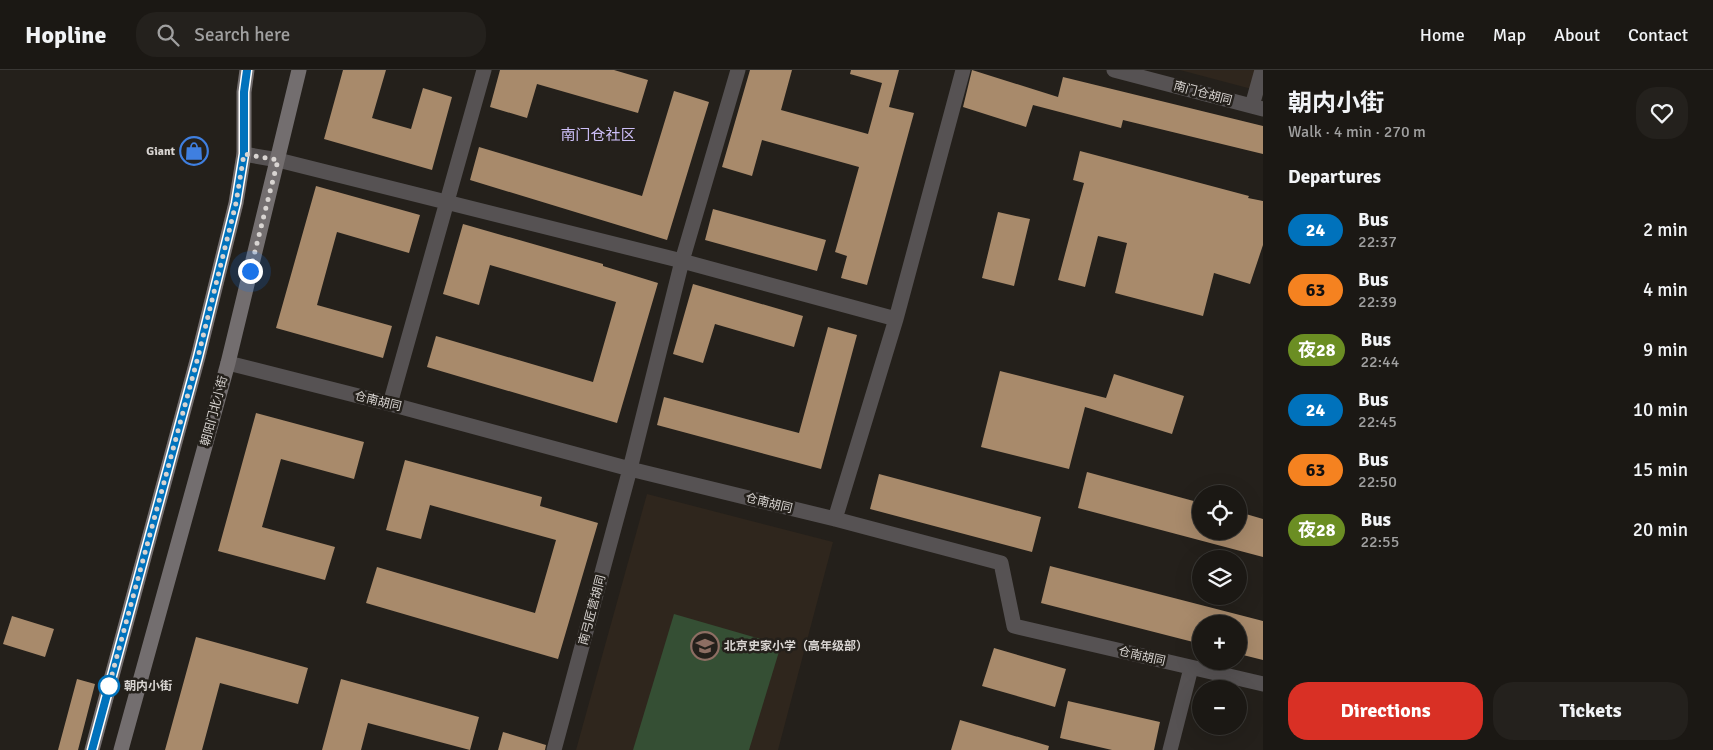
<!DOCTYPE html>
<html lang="en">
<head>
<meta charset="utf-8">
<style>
	body { margin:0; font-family:Signika,"Noto Sans SC",sans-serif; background:#24211d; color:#f1f3f6; height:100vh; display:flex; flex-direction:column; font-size:19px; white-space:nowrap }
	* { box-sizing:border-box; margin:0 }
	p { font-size:16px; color:#a0a0a0 }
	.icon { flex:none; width:28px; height:28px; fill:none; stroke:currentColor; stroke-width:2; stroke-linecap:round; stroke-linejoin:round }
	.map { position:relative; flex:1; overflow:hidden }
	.sheet { display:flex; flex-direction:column; background:#1b1814; width:450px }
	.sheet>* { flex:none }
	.badge { padding:0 10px; border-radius:16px; font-size:18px; line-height:32px }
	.buttons { position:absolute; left:1192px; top:415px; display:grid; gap:10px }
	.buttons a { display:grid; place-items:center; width:55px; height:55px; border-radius:50%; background:#1b1814; box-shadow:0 5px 20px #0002,0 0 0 1px #393734; font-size:25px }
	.you { position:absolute; width:25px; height:25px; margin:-12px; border:4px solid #fff; border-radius:50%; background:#1a73e8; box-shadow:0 0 0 8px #1a73e833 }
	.map>.badge { position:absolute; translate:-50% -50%; box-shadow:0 0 0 2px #fff }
	h2 { padding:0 25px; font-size:19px; line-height:45px }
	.round { display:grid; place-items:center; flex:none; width:52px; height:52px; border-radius:20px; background:#24211d }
	.head { display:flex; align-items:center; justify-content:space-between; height:85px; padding:0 25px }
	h1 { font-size:24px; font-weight:700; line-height:38px }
	.button { display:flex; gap:10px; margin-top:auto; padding:10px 25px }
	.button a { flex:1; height:58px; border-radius:20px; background:#d93025; color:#fff; font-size:20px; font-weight:700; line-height:58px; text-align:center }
	.button a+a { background:#24211d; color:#f1f3f6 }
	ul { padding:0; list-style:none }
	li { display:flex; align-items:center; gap:15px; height:60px; padding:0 25px }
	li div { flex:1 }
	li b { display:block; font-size:19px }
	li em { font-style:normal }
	li .badge { min-width:55px; font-weight:700; text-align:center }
	header { display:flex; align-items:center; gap:30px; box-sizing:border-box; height:70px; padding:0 25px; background:#1b1814; border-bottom:1px solid #393734 }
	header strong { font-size:24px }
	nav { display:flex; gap:28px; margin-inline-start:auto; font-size:18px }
	.search { width:350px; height:45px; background:#24211d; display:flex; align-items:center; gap:12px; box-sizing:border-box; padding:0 18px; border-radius:20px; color:#a0a0a0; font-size:19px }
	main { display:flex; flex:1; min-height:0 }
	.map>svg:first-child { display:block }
	.built { fill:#2f261d }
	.green { fill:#354f34 }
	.building { fill:#a88a6b }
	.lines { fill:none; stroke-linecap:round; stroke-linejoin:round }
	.street { stroke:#565253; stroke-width:15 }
	.secondary { stroke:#736e6f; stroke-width:15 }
	.line-casing { stroke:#fff; stroke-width:11 }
	.line { stroke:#0072bc; stroke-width:8 }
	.walk { stroke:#d8d4d1; stroke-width:5; stroke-dasharray:0 9 }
	.stop-dot { fill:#fff; stroke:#0072bc; stroke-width:2.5 }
	.labels { text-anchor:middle; stroke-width:5; stroke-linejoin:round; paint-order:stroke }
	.street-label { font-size:12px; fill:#d8d4d1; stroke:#24201b }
	.poi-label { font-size:12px; font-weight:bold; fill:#d8d4d1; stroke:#24201b; text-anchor:end }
	.stop-label { font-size:12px; font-weight:bold; fill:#d8d4d1; stroke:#24201b; text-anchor:start }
	.quarter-label { font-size:15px; fill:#cdbff8; stroke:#24201b }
</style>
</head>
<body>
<header>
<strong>Hopline</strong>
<div class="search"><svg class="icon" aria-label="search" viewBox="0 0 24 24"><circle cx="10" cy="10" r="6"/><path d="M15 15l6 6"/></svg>Search here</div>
<nav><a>Home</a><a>Map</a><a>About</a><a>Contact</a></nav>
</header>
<main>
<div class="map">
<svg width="1263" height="680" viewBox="0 0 1263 680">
	<rect width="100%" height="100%" fill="#24201b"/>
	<path class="built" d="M 1180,0 L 1263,0 L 1263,22 Z
		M 647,424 L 833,472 L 778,680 L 576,680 Z"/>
	<path class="green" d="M 674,544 L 781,575 L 749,680 L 633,680 Z"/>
	<path class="building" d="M 343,0 L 386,0 L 372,48 L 411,59 L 423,18 L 452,27 L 432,100 L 324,69 Z
		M 500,0 L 614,0 L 648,10 L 638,43 L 537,14 L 527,48 L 490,37 Z
		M 750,0 L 792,0 L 781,40 L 868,64 L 882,13 L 850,4 L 851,0 L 899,0 L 889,37 L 914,43 L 867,215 L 841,208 L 847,186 L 835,182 L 859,97 L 762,70 L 752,106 L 722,97 Z
		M 972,0 L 1058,27 L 1063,7 L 1263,56 L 1263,84 L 1123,50 L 1121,58 L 1033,35 L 1026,57 L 963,37 Z
		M 674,21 L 709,32 L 667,170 L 470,110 L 479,77 L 642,126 Z
		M 1080,81 L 1249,126 L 1248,128 L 1263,131 L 1263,175 L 1250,214 L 1214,203 L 1203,246 L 1115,223 L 1127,173 L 1098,166 L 1085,217 L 1058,210 L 1084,113 L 1073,110 Z
		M 316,116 L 420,145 L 409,183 L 337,162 L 317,235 L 392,256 L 383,288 L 276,258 Z
		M 713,139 L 826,170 L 817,201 L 705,170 Z
		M 998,142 L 1030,149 L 1014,216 L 982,208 Z
		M 463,154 L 603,194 L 603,196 L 658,213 L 617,353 L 427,297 L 436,266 L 593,312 L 616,232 L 490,195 L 479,235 L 443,224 Z
		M 693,214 L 803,246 L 794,277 L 715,254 L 703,293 L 673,284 Z
		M 828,257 L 857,265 L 821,399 L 657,355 L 664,327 L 799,363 Z
		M 1000,301 L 1106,328 L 1114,304 L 1184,326 L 1172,364 L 1085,337 L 1069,399 L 981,377 Z
		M 256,343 L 364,372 L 354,409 L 281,389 L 262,457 L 335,477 L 325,510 L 218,481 Z
		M 405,390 L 542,427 L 540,436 L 598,453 L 558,589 L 366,533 L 377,497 L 535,543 L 556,470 L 430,435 L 421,469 L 386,460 Z
		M 1087,402 L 1201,433 L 1201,461 L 1239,461 L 1239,442 L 1263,449 L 1263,487 L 1078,438 Z
		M 879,404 L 1041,447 L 1032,482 L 870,439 Z
		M 1050,496 L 1263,551 L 1263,590 L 1239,584 L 1239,554 L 1201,554 L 1201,574 L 1041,533 Z
		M 12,546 L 54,559 L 45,587 L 3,574 Z
		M 196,567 L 308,598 L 298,634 L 220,613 L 202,680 L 165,680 Z
		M 994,578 L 1066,599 L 1055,637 L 982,616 Z
		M 77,609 L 95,614 L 78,680 L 58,680 Z
		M 341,609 L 479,647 L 470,680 L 368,653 L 361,680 L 322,680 Z
		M 1068,631 L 1160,652 L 1154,680 L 1112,680 L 1060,668 Z
		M 960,650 L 1049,676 L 1048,680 L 951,680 Z
		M 503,662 L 546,675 L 545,680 L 498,680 Z"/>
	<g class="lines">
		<path class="street" d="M 1114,0 L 1263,39
			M 1252,36 L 1262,0
			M 244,84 L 278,90 L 682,191 L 896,249
			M 228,293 L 390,334 L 630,399 L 835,449 L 1001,493 L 1014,556 L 1263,614
			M 390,334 L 484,0
			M 835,449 L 896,249 L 963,0
			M 554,680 L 630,399 L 682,191 L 738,0
			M 1170,680 L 1191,598"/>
		<path class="secondary" d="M 92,680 L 198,287 L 236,133 L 244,84 L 244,22 L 247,0
			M 121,680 L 228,293 L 299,0"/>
	</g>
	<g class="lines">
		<defs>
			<path id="line" d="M 92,680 L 198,287 L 236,133 L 244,84 L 244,22 L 247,0"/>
		</defs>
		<use href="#line" class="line-casing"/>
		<use href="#line" class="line"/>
		<path class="walk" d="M 109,616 L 107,623 L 198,287 L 236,133 L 244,84 L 278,90 L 250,201"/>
	</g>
	<defs>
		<symbol id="shop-ring" viewBox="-11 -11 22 22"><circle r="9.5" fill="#24201b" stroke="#3f7fe0" stroke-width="1.5"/><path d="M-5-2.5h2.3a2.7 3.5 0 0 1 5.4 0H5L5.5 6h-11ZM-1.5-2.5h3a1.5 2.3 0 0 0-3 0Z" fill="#3f7fe0"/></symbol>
		<symbol id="school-ring" viewBox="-11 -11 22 22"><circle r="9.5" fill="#24201b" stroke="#8d6e63" stroke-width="1.5"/><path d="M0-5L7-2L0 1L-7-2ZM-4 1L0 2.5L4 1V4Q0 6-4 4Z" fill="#8d6e63"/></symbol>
	</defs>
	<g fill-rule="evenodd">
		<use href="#shop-ring" x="178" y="65" width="32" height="32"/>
		<use href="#school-ring" x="689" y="560" width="32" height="32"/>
	</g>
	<circle class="stop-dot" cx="109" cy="616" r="10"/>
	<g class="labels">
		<g class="street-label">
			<text transform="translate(1203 23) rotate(15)" y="4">南门仓胡同</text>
			<text transform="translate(378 331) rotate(14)" y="4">仓南胡同</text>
			<text transform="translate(214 341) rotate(-75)" y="4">朝阳门北小街</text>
			<text transform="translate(769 433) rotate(14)" y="4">仓南胡同</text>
			<text transform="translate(592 540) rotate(-75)" y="4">南弓匠营胡同</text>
			<text transform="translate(1142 586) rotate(13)" y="4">仓南胡同</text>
		</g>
		<g class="poi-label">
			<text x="175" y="85">Giant</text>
			<text x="724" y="580" text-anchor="start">北京史家小学（高年级部）</text>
		</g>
		<g class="stop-label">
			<text x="124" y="620">朝内小街</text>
		</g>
		<g class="quarter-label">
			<text x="598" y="70">南门仓社区</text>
		</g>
	</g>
</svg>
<div class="buttons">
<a><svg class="icon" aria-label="locate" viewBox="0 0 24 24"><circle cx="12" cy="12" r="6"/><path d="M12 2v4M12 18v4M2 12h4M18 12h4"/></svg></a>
<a><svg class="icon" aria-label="layers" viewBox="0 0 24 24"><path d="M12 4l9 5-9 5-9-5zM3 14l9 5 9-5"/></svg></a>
<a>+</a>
<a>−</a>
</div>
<div class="you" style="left:250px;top:201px"></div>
</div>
<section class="sheet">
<div class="head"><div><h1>朝内小街</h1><p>Walk · 4 min · 270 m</p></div><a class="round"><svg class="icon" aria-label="heart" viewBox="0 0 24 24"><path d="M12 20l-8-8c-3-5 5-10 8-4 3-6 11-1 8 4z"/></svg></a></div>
<h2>Departures</h2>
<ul>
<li><span class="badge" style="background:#0072bc;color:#fff">24</span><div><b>Bus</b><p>22:37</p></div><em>2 min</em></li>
<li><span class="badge" style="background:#f58220;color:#111">63</span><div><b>Bus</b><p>22:39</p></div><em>4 min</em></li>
<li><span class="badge" style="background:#6b8e23;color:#fff">夜28</span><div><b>Bus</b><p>22:44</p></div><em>9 min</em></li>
<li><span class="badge" style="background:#0072bc;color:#fff">24</span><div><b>Bus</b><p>22:45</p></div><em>10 min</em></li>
<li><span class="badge" style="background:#f58220;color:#111">63</span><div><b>Bus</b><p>22:50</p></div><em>15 min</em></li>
<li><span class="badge" style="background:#6b8e23;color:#fff">夜28</span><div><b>Bus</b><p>22:55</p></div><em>20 min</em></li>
</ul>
<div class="button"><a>Directions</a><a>Tickets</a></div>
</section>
</main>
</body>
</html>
